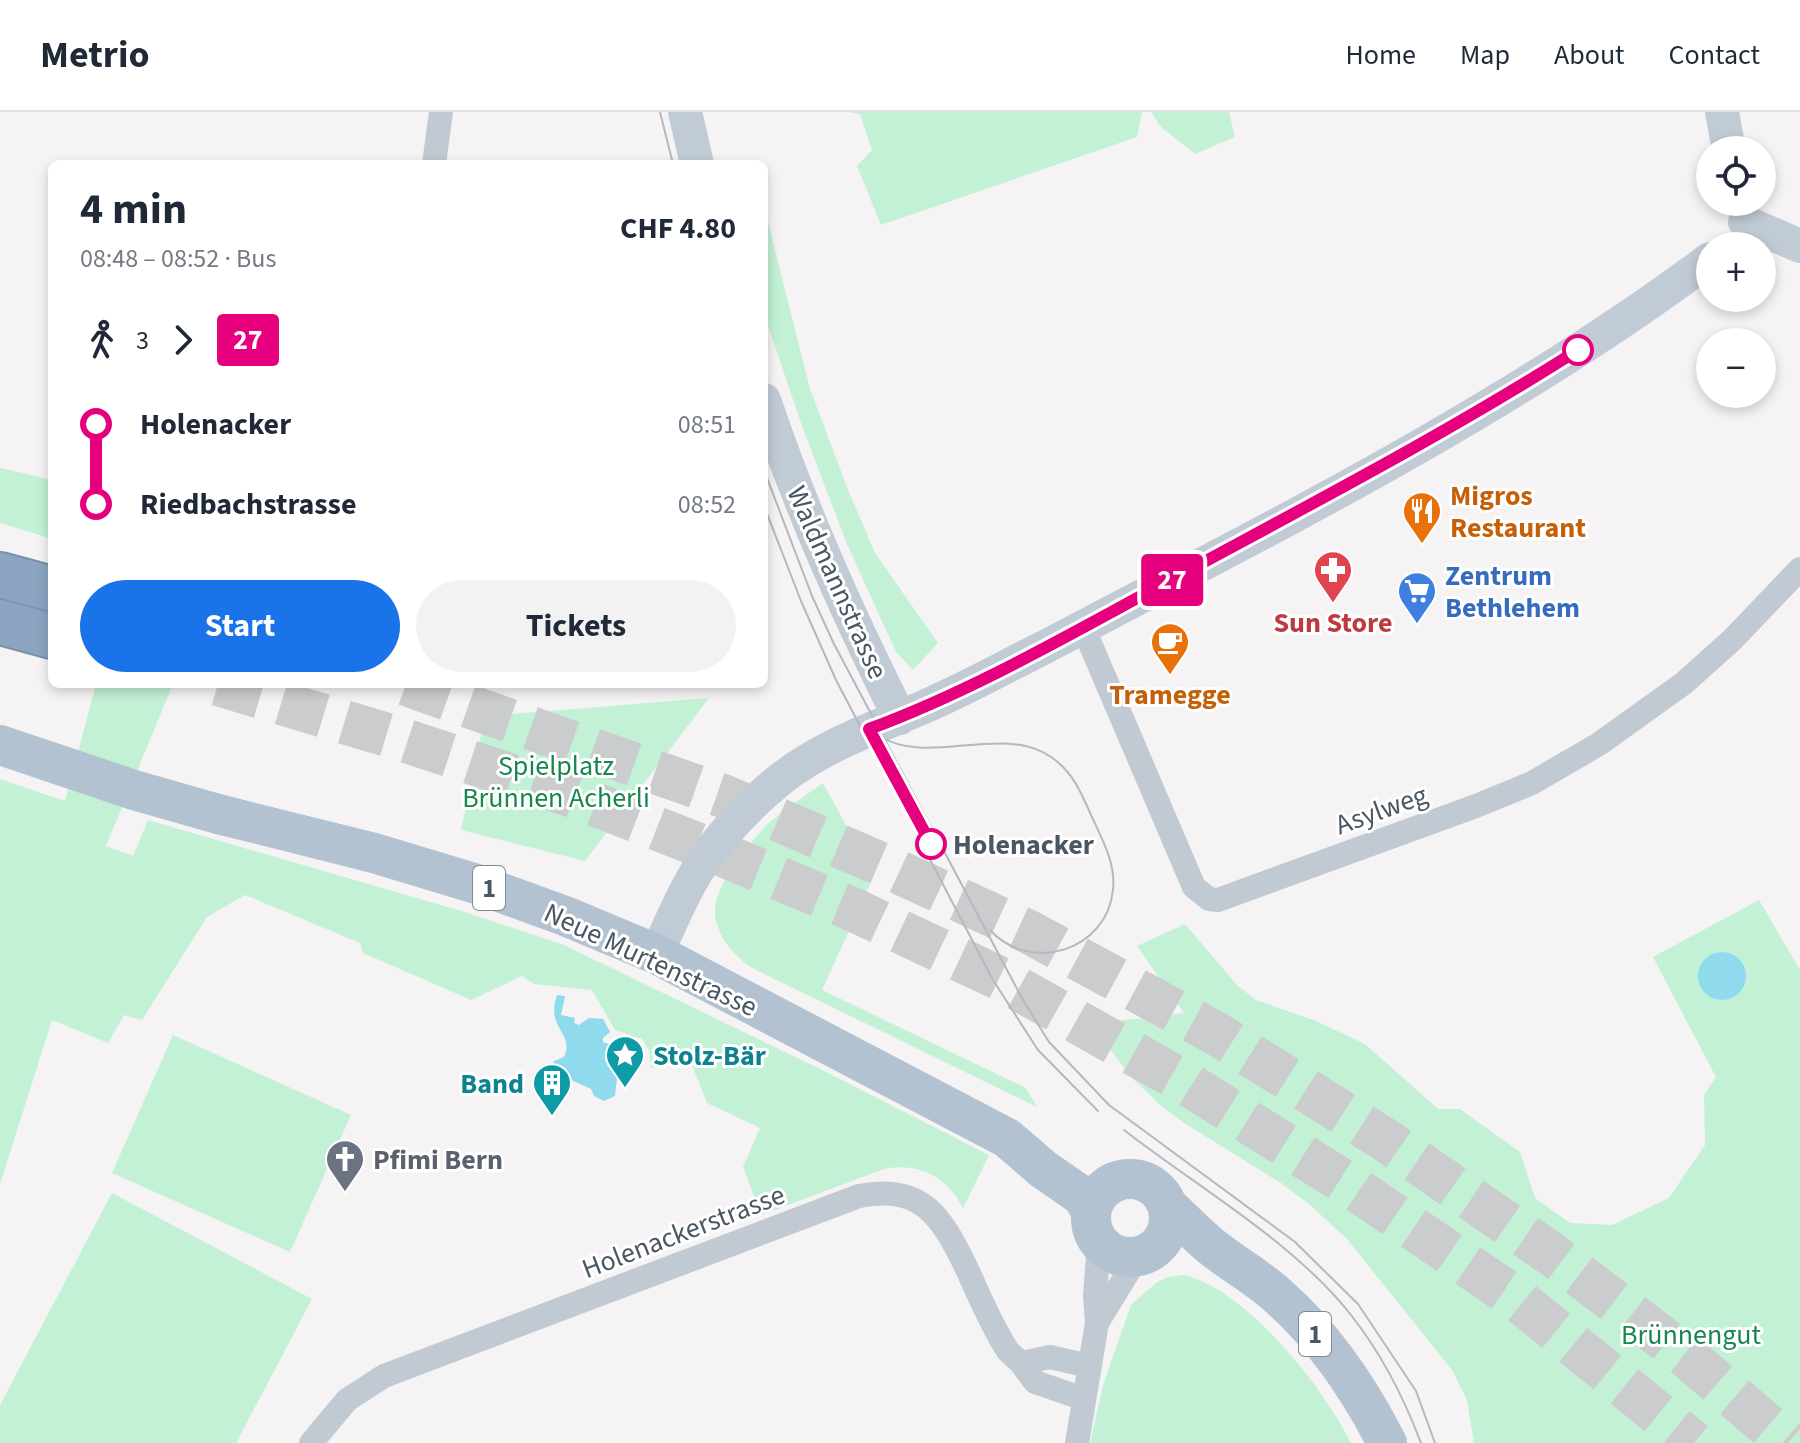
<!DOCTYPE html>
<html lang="en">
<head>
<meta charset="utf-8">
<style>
	body { margin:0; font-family:"Source Sans 3",sans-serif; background:#f2f2f3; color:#1f2937; height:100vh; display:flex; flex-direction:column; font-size:30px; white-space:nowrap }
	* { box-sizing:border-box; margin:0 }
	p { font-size:26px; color:#747a83 }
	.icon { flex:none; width:44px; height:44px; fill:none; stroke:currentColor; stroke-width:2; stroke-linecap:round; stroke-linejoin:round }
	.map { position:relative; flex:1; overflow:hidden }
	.side { position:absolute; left:48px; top:48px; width:720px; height:528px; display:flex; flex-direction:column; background:#fff; border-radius:12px; box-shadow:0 4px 12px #0003 }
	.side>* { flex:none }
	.badge { padding:0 16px; border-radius:6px; font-size:28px; line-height:52px }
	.fabs { position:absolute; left:1696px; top:24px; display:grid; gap:16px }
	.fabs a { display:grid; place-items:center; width:80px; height:80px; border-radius:50%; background:#fff; box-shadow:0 4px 12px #0003; font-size:40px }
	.map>.badge { position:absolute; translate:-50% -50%; box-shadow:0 0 0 4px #fff }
	.legs { display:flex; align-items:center; gap:12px; height:88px; padding:0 32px; font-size:26px }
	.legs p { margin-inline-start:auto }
	.headline { display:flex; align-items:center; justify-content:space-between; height:136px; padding:0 32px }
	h1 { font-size:44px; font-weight:700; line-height:60px }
	.button { display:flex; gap:16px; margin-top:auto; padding:16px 32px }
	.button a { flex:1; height:92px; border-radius:48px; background:#1a73e8; color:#fff; font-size:32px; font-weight:700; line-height:92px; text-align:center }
	.button a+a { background:#f2f2f3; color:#1f2937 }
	ul { padding:0 32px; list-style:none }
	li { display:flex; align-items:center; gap:28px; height:80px; font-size:30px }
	li i { display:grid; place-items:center; width:12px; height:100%; margin:0 10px; background:currentColor }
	li i::after { content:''; width:20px; height:20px; margin:-10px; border:6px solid; border-radius:50%; background:#fff }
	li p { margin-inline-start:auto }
	li:first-child i { background:linear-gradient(#0000 50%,currentColor 0) }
	li:last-child i { background:linear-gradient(currentColor 50%,#0000 0) }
	header { display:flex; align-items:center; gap:48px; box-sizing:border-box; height:112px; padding:0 40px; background:#fff; border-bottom:2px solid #e0e1e3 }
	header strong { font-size:38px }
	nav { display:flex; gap:44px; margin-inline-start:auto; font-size:28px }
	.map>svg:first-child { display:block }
	.green { fill:#c3f1d5 }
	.water { fill:#90daee }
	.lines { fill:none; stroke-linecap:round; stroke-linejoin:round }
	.highway-tunnel { stroke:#caccce; stroke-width:44; stroke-dasharray:44 22; stroke-linecap:butt }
	.highway-casing { stroke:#7690ad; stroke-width:48 }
	.street { stroke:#c1cad2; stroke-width:24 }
	.secondary { stroke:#c1cbd6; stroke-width:34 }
	.primary { stroke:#b3c2d1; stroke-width:40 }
	.highway { stroke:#8ba5c1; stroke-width:44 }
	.tram { stroke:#b5b8bd; stroke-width:2 }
	.line-1-casing { stroke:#fff; stroke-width:18 }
	.line-1 { stroke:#e6007e; stroke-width:12 }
	.stop-1-dot { fill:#fff; stroke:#e6007e; stroke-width:4 }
	.labels { text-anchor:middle; stroke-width:6; stroke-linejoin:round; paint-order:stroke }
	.shield { fill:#fff; stroke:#808990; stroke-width:2 }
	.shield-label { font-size:26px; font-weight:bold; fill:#4a5661 }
	.food-label { font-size:28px; font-weight:bold; fill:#c56008; stroke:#fff; text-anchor:start }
	.shop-label { font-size:28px; font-weight:bold; fill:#366cbe; stroke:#fff; text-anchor:start }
	.street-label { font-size:28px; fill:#4a5661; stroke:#fff }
	.health-label { font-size:28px; font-weight:bold; fill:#be3a42; stroke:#fff }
	.park-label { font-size:28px; fill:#17864f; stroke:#fff }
	.stop-label { font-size:28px; font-weight:bold; fill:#4a5661; stroke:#fff; text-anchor:start }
	.culture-label { font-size:28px; font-weight:bold; fill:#0d838f; stroke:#fff; text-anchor:start }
	.worship-label { font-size:28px; font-weight:bold; fill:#5b616d; stroke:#fff; text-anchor:start }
</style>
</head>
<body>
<header>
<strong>Metrio</strong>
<nav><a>Home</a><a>Map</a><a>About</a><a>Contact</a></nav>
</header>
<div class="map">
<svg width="1800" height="1331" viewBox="0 0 1800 1331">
	<rect width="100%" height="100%" fill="#f5f3f3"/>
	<path class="green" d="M 848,0 L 1142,0 L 1137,25 L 881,113 L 857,54 L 872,38 L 860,2 Z
		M 1151,0 L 1229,0 L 1235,25 L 1195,42 L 1161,15 Z
		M 764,94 L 810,277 L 848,378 L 875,441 L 938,531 L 913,558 L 896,540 L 847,432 L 802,314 L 764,202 Z
		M 0,356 L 52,368 L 52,427 L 0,411 Z
		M 96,572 L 173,572 L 106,734 L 133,744 L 148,708 L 468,801 L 564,833 L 818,956 L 989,1043 L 963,1096 C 947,1065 919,1050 884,1057 L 761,1103 L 743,1055 L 760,1016 L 707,991 L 688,943 L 651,956 L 649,938 L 642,927 L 615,918 L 592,878 L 534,872 L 522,864 L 471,888 L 363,841 L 360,831 L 245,783 L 207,805 L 142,908 L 124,903 L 108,931 L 52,908 L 0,1072 L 0,667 L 65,689 Z
		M 709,586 L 585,749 L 461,718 L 485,604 Z
		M 823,671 L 874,764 L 822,878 L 1026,976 L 1037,995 L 752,856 C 734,844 716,823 715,801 C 713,776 750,729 768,712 C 784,697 805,684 823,671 Z
		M 1759,788 L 1800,858 L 1800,1331 L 1474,1331 L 1467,1288 L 1452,1258 L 1347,1127 L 1309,1092 L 1281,1071 L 1184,1011 L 1159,992 L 1129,963 L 1092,912 L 1184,901 L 1137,834 L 1185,812 L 1238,874 L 1256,888 L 1316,909 L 1365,932 L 1438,997 L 1460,997 L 1520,1040 L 1535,1086 L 1570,1111 L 1612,1113 L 1669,1086 L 1705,1033 L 1704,983 L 1716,965 L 1653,845 Z
		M 173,923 L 351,1003 L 290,1140 L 112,1061 Z
		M 112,1081 L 312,1187 L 236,1331 L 0,1331 L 0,1293 Z
		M 1184,1163 C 1246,1177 1324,1276 1351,1331 L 1090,1331 L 1104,1270 L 1131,1193 L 1156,1171 L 1168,1165 Z"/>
	<path class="water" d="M1698 864a24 24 0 1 1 48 0a24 24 0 1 1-48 0Z
		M 557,883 L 565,884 L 561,903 L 575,906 L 574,911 L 579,913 L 589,906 L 603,907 L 610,920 L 603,926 L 603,930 L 620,936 L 624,931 L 638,932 L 643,942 L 643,953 L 638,959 L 624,961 L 617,966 L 615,984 L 604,989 L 594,984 L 591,977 L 569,967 L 561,971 L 551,966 L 549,960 L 554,949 L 564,945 C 575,920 545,917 557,883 Z"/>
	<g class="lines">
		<path class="highway-tunnel" d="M 218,572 L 394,625 L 573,684 L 699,733 L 852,797 L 1001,867 L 1186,971 L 1354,1076 L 1517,1187 L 1694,1331
			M 406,572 L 723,684 L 881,752 L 1029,820 L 1217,922 L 1384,1027 L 1550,1141 L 1685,1243 L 1788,1331"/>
		<defs>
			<path id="highway" d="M 0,463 L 52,477
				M 0,510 L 52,524"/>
		</defs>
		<use href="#highway" class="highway-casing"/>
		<path class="street" d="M 434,52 L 441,0
			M 1083,515 L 1194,775 L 1209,787 L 1218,788 L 1476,694 L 1532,671 L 1599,632 L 1684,571 L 1732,528 L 1800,457
			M 1097,1211 L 1138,1144
			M 1021,1251 L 1050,1245 L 1089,1254
			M 311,1331 L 347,1288 L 384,1264 L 859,1084 C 922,1072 941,1104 966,1155 C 979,1183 991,1213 1008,1239 L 1021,1251 L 1035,1270 L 1084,1287
			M 1077,1331 L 1097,1211 L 1095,1183 L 1099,1130"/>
		<path class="secondary" d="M 685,0 L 697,52
			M 1722,0 L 1729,38
			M 1745,110 L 1800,134
			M 764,288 C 801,398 848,503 900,606
			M 656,842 C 670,814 682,782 699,756 C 721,722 751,691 782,666 C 826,632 876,616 926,594 C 965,577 1003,556 1041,537 C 1269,417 1503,301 1710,147"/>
		<path class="primary" d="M 0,633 L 134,678 L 218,702 L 374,741 L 480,773 L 565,804 L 656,842 L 1007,1026 L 1043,1057 L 1082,1084 L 1091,1099
			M1091 1106a39 39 0 1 1 78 0a39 39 0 1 1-78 0Z
			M 1167,1093 C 1182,1107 1196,1122 1212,1135 C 1233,1152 1257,1165 1277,1183 C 1324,1224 1359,1276 1387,1331"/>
		<use href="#highway" class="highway"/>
		<path class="tram" d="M 660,0 L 673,52
			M 764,358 L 812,484 L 834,532 L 1023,888 L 1049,930 L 1109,993 L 1295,1130 L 1358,1192 L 1416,1279 L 1435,1331
			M 764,394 L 801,489 L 836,568 L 993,868 L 1038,938 L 1098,999
			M 879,624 C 929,655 1001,611 1051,645 C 1072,659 1081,680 1091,703 C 1102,727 1116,751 1113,778 C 1107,839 1030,862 990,818
			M 1124,1018 C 1197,1075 1294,1130 1351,1203 C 1381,1241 1404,1286 1421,1331"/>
	</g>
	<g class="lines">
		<defs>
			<path id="line-1" d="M 931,732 L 869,617 C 977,577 1077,518 1178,464 C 1313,391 1449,320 1578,238"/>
		</defs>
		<use href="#line-1" class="line-1-casing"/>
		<use href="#line-1" class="line-1"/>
	</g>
	<defs>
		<symbol id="restaurant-pin" viewBox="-11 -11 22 30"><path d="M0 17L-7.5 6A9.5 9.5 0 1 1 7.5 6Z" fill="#e8710a" stroke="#fff"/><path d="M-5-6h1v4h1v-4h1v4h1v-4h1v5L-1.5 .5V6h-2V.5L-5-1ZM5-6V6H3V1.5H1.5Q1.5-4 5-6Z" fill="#fff"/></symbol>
		<symbol id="pharmacy-pin" viewBox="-11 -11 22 30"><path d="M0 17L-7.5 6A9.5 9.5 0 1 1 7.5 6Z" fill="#e0444e" stroke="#fff"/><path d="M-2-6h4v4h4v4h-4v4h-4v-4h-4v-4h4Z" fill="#fff"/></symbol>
		<symbol id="supermarket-pin" viewBox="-11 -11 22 30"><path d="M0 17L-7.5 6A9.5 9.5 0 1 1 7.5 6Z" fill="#3f7fe0" stroke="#fff"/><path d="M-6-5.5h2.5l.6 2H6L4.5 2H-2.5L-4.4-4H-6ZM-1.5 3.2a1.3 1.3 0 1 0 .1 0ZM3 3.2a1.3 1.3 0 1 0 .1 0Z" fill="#fff"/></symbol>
		<symbol id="cafe-pin" viewBox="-11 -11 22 30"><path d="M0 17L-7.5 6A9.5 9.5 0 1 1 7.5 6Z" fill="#e8710a" stroke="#fff"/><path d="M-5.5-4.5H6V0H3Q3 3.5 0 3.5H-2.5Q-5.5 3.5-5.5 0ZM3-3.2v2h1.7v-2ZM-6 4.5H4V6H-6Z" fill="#fff"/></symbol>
		<symbol id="sight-pin" viewBox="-11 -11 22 30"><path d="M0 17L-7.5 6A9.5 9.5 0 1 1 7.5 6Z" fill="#0f9aa8" stroke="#fff"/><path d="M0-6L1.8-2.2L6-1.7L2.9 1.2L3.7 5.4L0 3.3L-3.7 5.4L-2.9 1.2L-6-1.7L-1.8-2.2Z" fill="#fff"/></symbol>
		<symbol id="building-pin" viewBox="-11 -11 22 30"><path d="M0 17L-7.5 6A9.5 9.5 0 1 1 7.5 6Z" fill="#0f9aa8" stroke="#fff"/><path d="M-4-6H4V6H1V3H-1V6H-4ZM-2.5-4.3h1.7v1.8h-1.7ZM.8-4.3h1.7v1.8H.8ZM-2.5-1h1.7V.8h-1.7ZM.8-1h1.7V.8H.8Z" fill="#fff"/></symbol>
		<symbol id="church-pin" viewBox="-11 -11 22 30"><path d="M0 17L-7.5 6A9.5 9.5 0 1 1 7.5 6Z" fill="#6b7280" stroke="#fff"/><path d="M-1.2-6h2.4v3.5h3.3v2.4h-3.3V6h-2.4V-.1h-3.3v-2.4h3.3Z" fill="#fff"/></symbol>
	</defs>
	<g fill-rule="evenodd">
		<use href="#restaurant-pin" x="1400" y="377" width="44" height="60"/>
		<use href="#pharmacy-pin" x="1311" y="436" width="44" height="60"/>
		<use href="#supermarket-pin" x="1395" y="457" width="44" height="60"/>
		<use href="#cafe-pin" x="1148" y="508" width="44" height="60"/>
		<use href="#sight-pin" x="603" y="921" width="44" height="60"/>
		<use href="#building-pin" x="530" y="949" width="44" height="60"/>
		<use href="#church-pin" x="323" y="1025" width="44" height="60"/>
	</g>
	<g class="stop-1-dot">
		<circle cx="1578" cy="238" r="14"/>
		<circle cx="931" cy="732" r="14"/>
	</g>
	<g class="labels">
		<g class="shield">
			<rect x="473" y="754" width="32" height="44" rx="6"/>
			<rect x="1299" y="1200" width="32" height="44" rx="6"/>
		</g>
		<g class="shield-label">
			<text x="489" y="785">1</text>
			<text x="1315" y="1231">1</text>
		</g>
		<g class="food-label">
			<text x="1450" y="393">Migros<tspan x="1450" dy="32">Restaurant</tspan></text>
			<text x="1170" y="592" text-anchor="middle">Tramegge</text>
		</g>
		<g class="shop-label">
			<text x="1445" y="473">Zentrum<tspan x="1445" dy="32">Bethlehem</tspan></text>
		</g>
		<g class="street-label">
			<text transform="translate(838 470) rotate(66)" y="10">Waldmannstrasse</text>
			<text transform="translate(1381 697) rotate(-20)" y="10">Asylweg</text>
			<text transform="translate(651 847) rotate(25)" y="10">Neue Murtenstrasse</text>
			<text transform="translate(683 1119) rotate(-21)" y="10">Holenackerstrasse</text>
		</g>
		<g class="health-label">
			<text x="1333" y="520">Sun Store</text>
		</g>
		<g class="park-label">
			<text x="556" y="663">Spielplatz<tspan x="556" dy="32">Brünnen Acherli</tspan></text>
			<text x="1691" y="1232">Brünnengut</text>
		</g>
		<g class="stop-label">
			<text x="953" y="742">Holenacker</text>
		</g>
		<g class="culture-label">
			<text x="653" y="953">Stolz-Bär</text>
			<text x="524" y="981" text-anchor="end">Band</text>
		</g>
		<g class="worship-label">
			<text x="373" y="1057">Pfimi Bern</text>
		</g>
	</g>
</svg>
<div class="fabs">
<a><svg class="icon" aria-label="locate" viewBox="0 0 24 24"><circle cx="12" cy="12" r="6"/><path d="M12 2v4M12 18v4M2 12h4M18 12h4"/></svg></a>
<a>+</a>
<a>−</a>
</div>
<b class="badge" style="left:1172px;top:468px;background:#e6007e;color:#fff">27</b>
<section class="side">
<div class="headline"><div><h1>4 min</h1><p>08:48 – 08:52 · Bus</p></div><b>CHF 4.80</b></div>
<div class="legs"><svg class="icon" aria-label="walk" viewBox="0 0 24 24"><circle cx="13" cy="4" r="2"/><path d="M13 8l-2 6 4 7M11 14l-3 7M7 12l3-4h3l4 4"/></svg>3<svg class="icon" aria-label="forward" viewBox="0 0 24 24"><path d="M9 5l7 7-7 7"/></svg><b class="badge" style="background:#e6007e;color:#fff">27</b></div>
<ul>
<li><i style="color:#e6007e"></i><b>Holenacker</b><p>08:51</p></li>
<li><i style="color:#e6007e"></i><b>Riedbachstrasse</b><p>08:52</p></li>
</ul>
<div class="button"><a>Start</a><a>Tickets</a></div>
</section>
</div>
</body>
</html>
